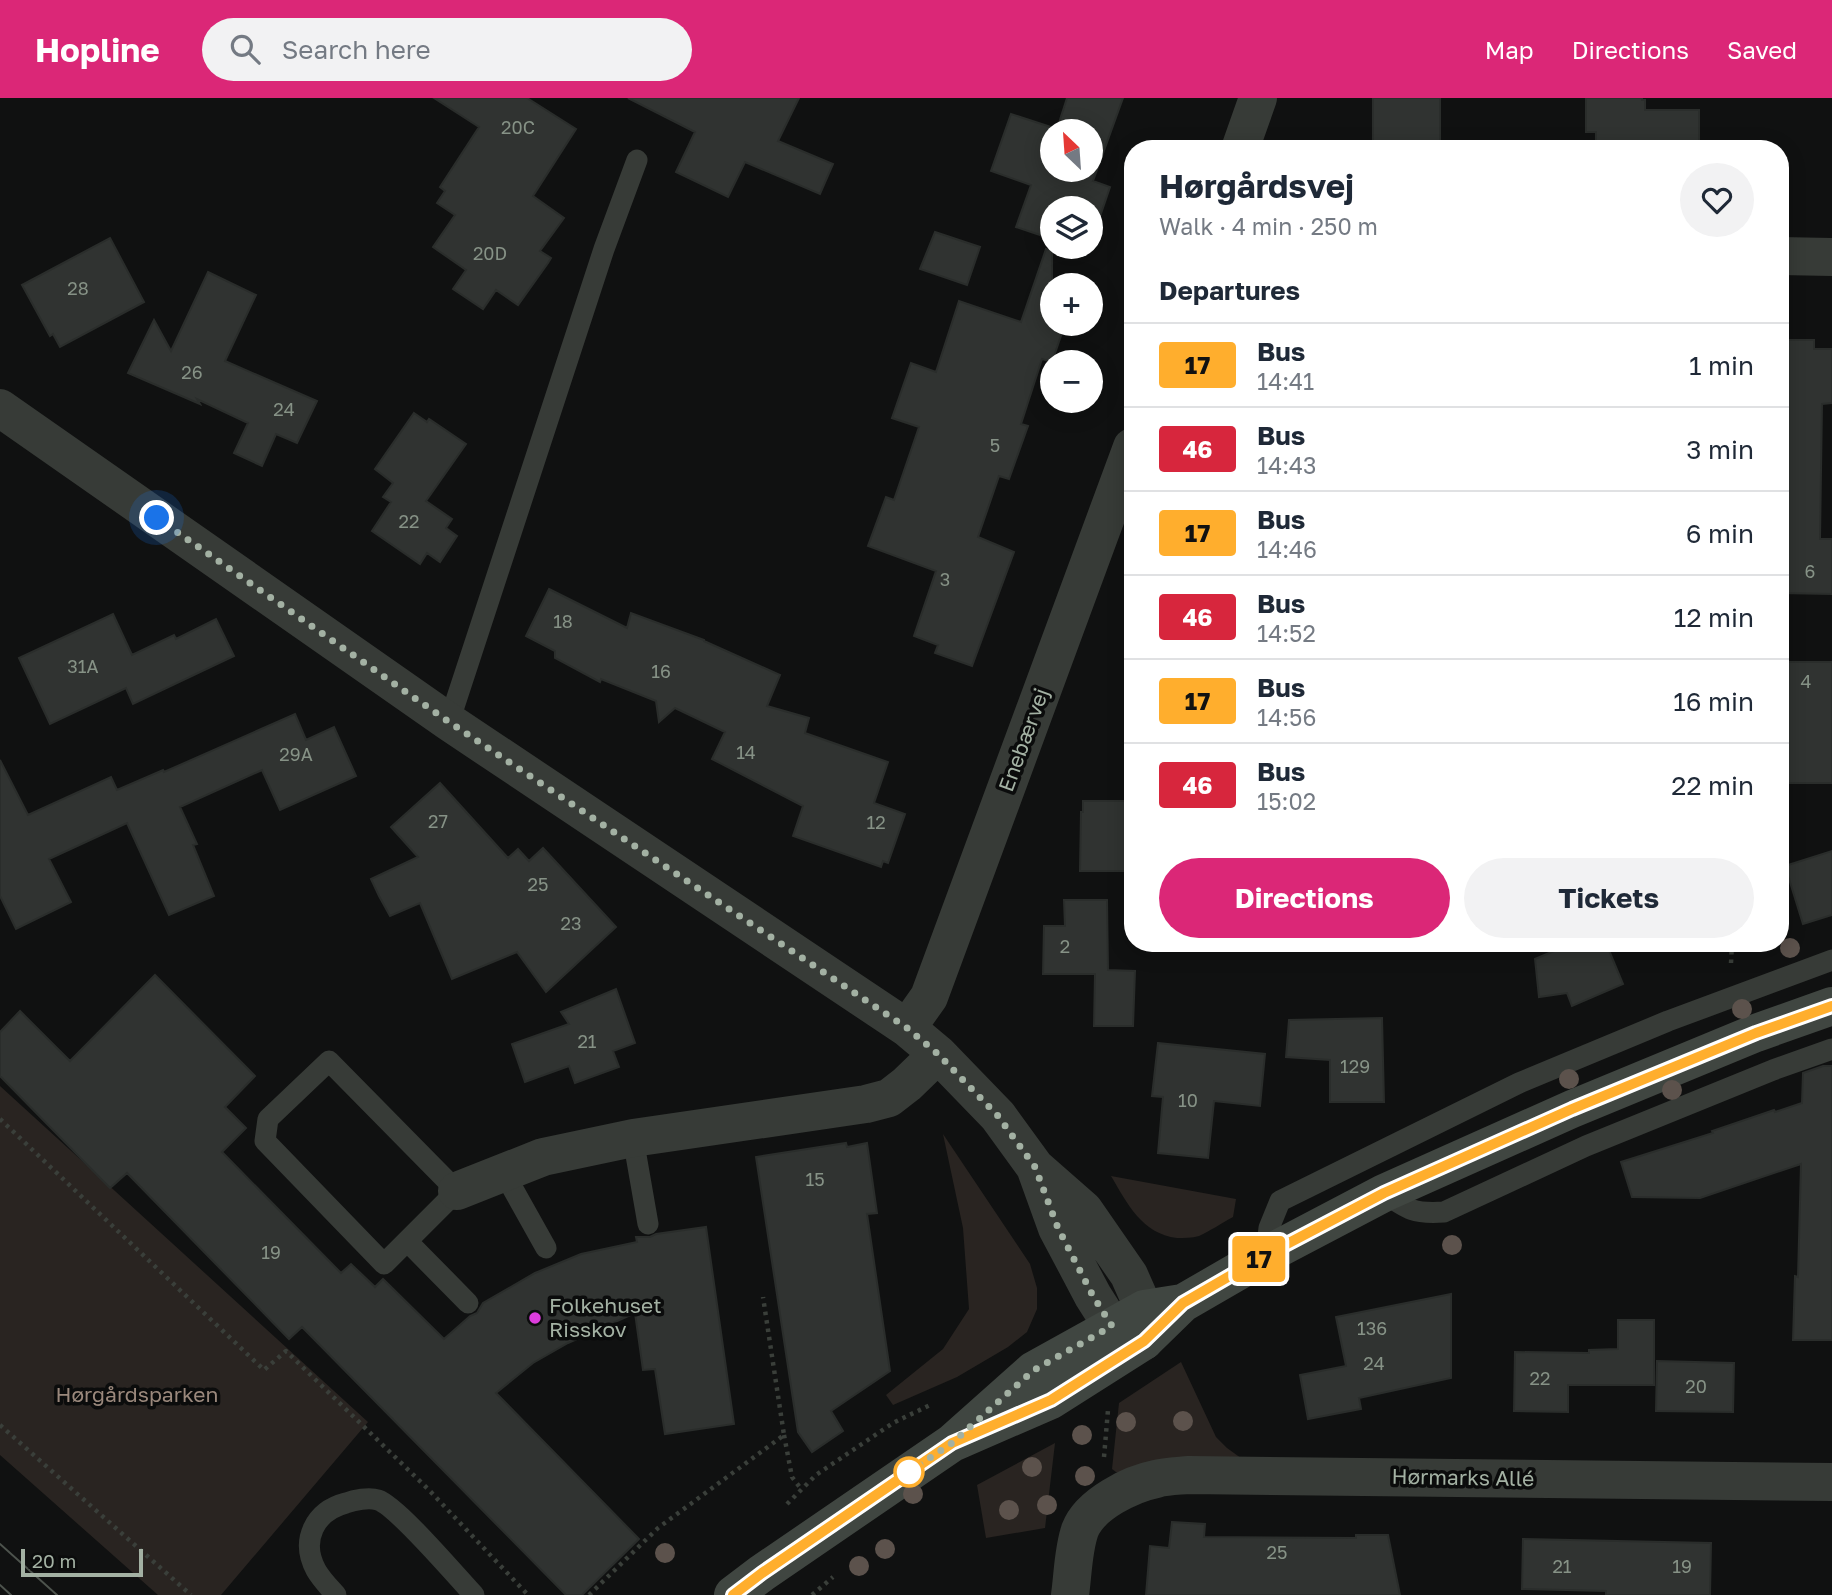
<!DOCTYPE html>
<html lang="en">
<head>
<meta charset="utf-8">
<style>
	body { margin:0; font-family:"Golos Text",sans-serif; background:#f2f2f3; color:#1f2937; height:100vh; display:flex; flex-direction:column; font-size:26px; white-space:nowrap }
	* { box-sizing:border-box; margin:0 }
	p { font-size:23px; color:#747a83 }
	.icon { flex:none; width:38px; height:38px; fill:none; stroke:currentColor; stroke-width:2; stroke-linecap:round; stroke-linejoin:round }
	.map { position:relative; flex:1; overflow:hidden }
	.panel { position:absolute; left:1124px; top:42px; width:665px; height:812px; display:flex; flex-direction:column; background:#fff; border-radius:28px; box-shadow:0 4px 18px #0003 }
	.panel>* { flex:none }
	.badge { padding:0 14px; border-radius:5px; font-size:24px; line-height:46px }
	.needle { width:46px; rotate:335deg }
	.fabs { position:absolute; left:1040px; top:21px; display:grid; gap:14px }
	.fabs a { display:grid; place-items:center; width:63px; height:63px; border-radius:50%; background:#fff; box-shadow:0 4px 18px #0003; font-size:35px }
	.scale { position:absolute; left:21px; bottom:18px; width:122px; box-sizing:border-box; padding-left:7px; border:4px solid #a3b1a3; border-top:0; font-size:19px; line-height:24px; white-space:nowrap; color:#a3b1a3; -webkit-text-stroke:5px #0b0c0c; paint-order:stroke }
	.you { position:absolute; width:35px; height:35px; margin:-18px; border:5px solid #fff; border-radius:50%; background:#1a73e8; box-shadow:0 0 0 10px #1a73e833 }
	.map>.badge { position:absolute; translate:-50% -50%; box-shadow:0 0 0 4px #fff }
	h2 { padding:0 35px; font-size:26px; line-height:63px }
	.round { display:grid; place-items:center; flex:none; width:74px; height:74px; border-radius:37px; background:#f2f2f3 }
	.headline { display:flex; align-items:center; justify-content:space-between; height:119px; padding:0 35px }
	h1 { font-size:33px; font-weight:700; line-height:52px }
	.button { display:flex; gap:14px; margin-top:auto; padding:14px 35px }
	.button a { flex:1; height:80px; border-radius:42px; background:#db2777; color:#fff; font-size:28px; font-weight:700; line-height:80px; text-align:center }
	.button a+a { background:#f2f2f3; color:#1f2937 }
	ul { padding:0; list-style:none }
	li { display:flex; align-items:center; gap:21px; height:84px; padding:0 35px; border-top:2px solid #e0e1e3 }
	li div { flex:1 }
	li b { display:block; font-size:26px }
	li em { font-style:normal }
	li .badge { min-width:77px; font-weight:700; text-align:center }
	header { display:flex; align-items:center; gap:42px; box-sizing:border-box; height:98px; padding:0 35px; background:#db2777; color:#fff }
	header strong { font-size:33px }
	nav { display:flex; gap:38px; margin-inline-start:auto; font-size:24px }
	.search { width:490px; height:63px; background:#f2f2f3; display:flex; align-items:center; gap:18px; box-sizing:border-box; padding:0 24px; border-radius:38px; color:#747a83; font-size:26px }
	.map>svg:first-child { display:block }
	.green { fill:#292421 }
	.building { fill:#303331; stroke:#2a2d2b; stroke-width:2; fill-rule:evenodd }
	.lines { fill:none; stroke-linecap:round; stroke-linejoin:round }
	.path { stroke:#3a3f3a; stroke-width:4.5; stroke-dasharray:3.5 5; stroke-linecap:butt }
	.lane { stroke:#373b37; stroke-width:21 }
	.street { stroke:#373b37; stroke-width:38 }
	.secondary { stroke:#404641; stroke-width:38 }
	.tram { stroke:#4d534d; stroke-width:2 }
	.tree { fill:#5c524c }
	.line-casing { stroke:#fff; stroke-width:16 }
	.line { stroke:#ffae2d; stroke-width:10 }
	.walk { stroke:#a3b1a3; stroke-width:7; stroke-dasharray:0 12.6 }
	.poi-dot { fill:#dd3ddd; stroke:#0b0c0c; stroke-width:2.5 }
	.stop-dot { fill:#fff; stroke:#ffae2d; stroke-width:3.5 }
	.labels { text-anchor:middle; stroke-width:7; stroke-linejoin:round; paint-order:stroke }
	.number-label { font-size:18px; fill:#869286 }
	.street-label { font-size:21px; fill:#a3b1a3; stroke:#0b0c0c }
	.poi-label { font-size:21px; fill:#a3b1a3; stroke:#0b0c0c; text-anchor:start }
	.park-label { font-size:21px; fill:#9a887c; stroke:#0b0c0c }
</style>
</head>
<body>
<header>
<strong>Hopline</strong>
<div class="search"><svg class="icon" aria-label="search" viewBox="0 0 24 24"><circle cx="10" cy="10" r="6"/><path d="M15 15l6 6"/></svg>Search here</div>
<nav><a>Map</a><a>Directions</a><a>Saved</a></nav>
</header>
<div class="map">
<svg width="1832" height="1497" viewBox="0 0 1832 1497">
	<rect width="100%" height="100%" fill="#101111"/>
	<path class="green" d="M 0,988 L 368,1324 L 221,1497 L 158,1497 L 0,1357 Z
		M 943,1036 L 1030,1166 L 1037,1190 L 1037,1211 L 1027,1234 L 1008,1249 L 957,1279 L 893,1307 L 886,1297 L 943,1251 L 969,1211 L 963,1130 Z
		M 1111,1078 L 1236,1101 L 1233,1119 C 1222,1125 1210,1133 1199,1138 C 1192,1140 1184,1140 1177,1140 C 1142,1136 1127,1105 1111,1078 Z
		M 1181,1264 L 1216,1339 L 1227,1350 L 1245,1363 L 1122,1375 L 1116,1374 L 1112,1371 L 1119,1305 Z
		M 1055,1345 L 1045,1430 L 986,1440 L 977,1387 Z"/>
	<path class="building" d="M 434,0 L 527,0 L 576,31 L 533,98 L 564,120 L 540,153 L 551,160 L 548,165 L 518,207 L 496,192 L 483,211 L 453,191 L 466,172 L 433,149 L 455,117 L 437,105 L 445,93 L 440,89 L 479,29 Z
		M 628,0 L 799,0 L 778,43 L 833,66 L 820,96 L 745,64 L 728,99 L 676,74 L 695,34 Z
		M 1067,0 L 1123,0 L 1093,83 L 1110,89 L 1093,139 L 1090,138 L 1090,110 L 1052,110 L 1052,141 L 1016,129 L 1031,87 L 991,73 L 1011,16 L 1057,31 ZM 1052,33 L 1090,33 L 1090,72 L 1052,72 Z
		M 1373,0 L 1440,0 L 1440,51 L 1373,51 Z
		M 1586,0 L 1642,0 L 1642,2 L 1645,2 L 1645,12 L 1699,12 L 1699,51 L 1596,51 L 1596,34 L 1586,34 Z
		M 935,134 L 980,149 L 967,187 L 920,171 Z
		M 110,140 L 144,204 L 60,249 L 53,236 L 50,238 L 22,187 Z
		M 1046,151 L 1052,152 L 1052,226 L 1065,226 L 1052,264 L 1042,261 L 1021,326 L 1028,328 L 1009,381 L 999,378 L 978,439 L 1014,454 L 972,568 L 935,555 L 938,547 L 914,538 L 936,473 L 868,448 L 886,399 L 894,402 L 919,329 L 892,320 L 911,265 L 936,274 L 959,203 L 1021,224 Z
		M 208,174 L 256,197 L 225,263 L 317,303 L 297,345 L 276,336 L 262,368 L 234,355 L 248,325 L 197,301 L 200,306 L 128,275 L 154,222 L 171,253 Z
		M 1780,242 L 1814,242 L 1814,251 L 1832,251 L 1832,305 L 1822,306 L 1820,441 L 1832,441 L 1832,496 L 1780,495 Z
		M 414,315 L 427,324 L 429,321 L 466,346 L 426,403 L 452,421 L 446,430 L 457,438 L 440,464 L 427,455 L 420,466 L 372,433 L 391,404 L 383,399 L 393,385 L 375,371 Z
		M 549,491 L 627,530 L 631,515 L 704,542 L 704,543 L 780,577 L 767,608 L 809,620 L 805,635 L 888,664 L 874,705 L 905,716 L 888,765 L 883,763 L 881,769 L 793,738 L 803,708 L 712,661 L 725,634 L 675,610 L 659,624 L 656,603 L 601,581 L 600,584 L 555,560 L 555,553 L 526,538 Z
		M 113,516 L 132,557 L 174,537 L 176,541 L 216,521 L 234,558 L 133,606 L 126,590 L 50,626 L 19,560 Z
		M 1780,564 L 1832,564 L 1832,685 L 1780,685 Z
		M 295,616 L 306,642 L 334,629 L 356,678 L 280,712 L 262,672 L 180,709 L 197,746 L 193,747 L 214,798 L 169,817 L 127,725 L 49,761 L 71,804 L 16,831 L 0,798 L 0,662 L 28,717 L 111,679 L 117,692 L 163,672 L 164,674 Z
		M 440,685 L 508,760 L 518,751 L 529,763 L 543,750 L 616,829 L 546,894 L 517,854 L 452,881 L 420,805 L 390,818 L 379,798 L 371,781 L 418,759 L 391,729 Z
		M 1083,703 L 1132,703 L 1132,773 L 1080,773 L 1081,714 L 1083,714 Z
		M 1832,753 L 1832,817 L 1803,826 L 1785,768 Z
		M 1064,802 L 1107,802 L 1108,872 L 1135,873 L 1133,928 L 1094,928 L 1095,876 L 1043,876 L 1044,828 L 1065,828 Z
		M 1573,845 L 1606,845 L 1623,886 L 1572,908 L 1567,895 L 1539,899 L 1535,861 Z
		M 155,877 L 255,978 L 225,1009 L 246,1030 L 222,1054 L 341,1175 L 351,1166 L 375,1189 L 383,1181 L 444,1241 L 470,1218 L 477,1215 L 483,1205 L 535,1175 L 581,1156 L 637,1144 L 636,1139 L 650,1139 L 656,1136 L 706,1129 L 734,1326 L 665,1336 L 655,1271 L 643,1272 L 635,1215 L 568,1245 L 533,1265 L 496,1295 L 639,1441 L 582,1497 L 566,1497 L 302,1229 L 289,1241 L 127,1075 L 110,1090 L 0,978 L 0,934 L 20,913 L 70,963 Z
		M 616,891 L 635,945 L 613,953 L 619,969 L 575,985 L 569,968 L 525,984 L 512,946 L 569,926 L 561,914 Z
		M 1382,920 L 1384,1004 L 1330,1004 L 1330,962 L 1286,959 L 1289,922 Z
		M 1158,945 L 1265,956 L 1260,1008 L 1214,1003 L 1208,1060 L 1158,1055 L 1163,999 L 1152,998 Z
		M 1823,968 L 1832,968 L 1832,1242 L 1793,1242 L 1795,1178 L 1798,1179 L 1801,1066 L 1700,1100 L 1632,1099 L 1621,1064 L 1713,1035 L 1712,1033 L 1774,1012 L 1775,1014 L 1802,1005 L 1803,975 Z
		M 846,1045 L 847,1049 L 867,1045 L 877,1115 L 867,1116 L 890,1273 L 831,1313 L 843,1333 L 812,1354 L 798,1334 L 756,1059 Z
		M 1451,1196 L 1451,1280 L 1359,1300 L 1361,1311 L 1308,1321 L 1300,1277 L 1346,1268 L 1336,1219 Z
		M 1618,1222 L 1654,1222 L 1654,1287 L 1568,1287 L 1568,1314 L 1514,1313 L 1515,1254 L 1589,1255 L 1589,1252 L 1618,1251 Z
		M 1657,1263 L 1734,1265 L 1733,1314 L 1656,1313 Z
		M 1172,1424 L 1205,1426 L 1204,1439 L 1356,1440 L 1356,1437 L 1388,1437 L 1400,1497 L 1146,1497 L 1150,1448 L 1169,1450 Z
		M 1523,1441 L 1711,1445 L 1710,1497 L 1606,1497 L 1606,1493 L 1522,1491 Z"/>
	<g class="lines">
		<path class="path" d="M 1731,865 L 1732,845
			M 0,1021 L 264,1272 L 286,1253 L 429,1392 L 528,1497
			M 0,1327 L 191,1497
			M 784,1337 L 792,1379 L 802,1392
			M 1104,1359 L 1108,1312
			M 787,1406 L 816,1377 L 893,1325 L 932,1306
			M 589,1497 L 658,1430 L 784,1337 L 763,1199
			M 812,1497 L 833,1479"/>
		<path class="lane" d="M 449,624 L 604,151 L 637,62
			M 633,1040 L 648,1126
			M 504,1075 L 546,1150
			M 1384,1095 C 1408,1112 1414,1116 1444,1114 L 1586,1048 L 1773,972 L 1832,951
			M 407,1143 L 457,1093 L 329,963 L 268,1021 L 265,1043 L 384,1166 L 407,1143 L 468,1205
			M 1266,1157 L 1269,1130 L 1280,1103 L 1519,985 L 1668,923 L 1832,862
			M 336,1497 C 329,1489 321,1481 316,1472 C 300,1442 315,1413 346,1405 C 354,1402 369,1399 378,1402 C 397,1408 457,1479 474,1497"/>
		<path class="street" d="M 1240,51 L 1258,0
			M 1780,158 L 1832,159
			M 0,310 L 449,624 L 907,930 L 938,956 L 998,1018 L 1035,1069 L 1084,1112 L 1129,1177 L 1144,1211 L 1144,1243 L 1112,1228 L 1093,1198 L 1057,1130 L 1035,1069
			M 907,930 L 929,899 L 1132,349
			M 457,1093 L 543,1059 L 633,1040 L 866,1006 L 889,1000 L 907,986 L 938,956
			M 1070,1497 C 1073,1476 1073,1452 1080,1432 C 1090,1406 1131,1386 1156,1381 C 1166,1378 1178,1378 1189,1377 L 1832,1384"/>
		<path class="secondary" d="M 952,1345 L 1051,1302 L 1144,1243 L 1183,1205 L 1266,1157 L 1384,1095 L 1572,1011 L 1756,935 L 1832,908
			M 733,1497 L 762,1475 L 952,1345 L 1034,1272 L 1144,1211 L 1182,1205"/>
		<path class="tram" d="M 0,1446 L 57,1497
			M 0,1487 L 11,1497"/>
	</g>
	<g class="tree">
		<circle cx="1790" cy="850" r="10"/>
		<circle cx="1742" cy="911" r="10"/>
		<circle cx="1569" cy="981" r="10"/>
		<circle cx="1672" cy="992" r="10"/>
		<circle cx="1452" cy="1147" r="10"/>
		<circle cx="1183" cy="1323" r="10"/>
		<circle cx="1126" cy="1324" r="10"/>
		<circle cx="1082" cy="1337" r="10"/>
		<circle cx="1032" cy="1369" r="10"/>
		<circle cx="1085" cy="1378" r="10"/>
		<circle cx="913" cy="1396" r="10"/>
		<circle cx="1047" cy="1407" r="10"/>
		<circle cx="1009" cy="1412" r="10"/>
		<circle cx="885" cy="1451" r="10"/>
		<circle cx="665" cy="1455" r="10"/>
		<circle cx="859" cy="1468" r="10"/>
	</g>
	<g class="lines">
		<defs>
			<path id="line" d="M 733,1497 L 762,1475 L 952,1345 L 1051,1302 L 1144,1243 L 1183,1205 L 1266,1157 L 1384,1095 L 1572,1011 L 1756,935 L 1832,908"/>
		</defs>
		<use href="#line" class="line-casing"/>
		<use href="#line" class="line"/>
		<path class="walk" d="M 157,420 L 449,624 L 907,930 L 938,956 L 998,1018 L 1035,1069 L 1058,1130 L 1093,1198 L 1112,1228 L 1034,1272 L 952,1345 L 906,1376 L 909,1374"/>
	</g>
	<circle class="poi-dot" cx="535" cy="1220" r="7"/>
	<circle class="stop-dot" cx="909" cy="1374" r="14"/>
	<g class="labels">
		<g class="number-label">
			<text x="518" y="36">20C</text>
			<text x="490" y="162">20D</text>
			<text x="78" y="197">28</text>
			<text x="192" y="281">26</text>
			<text x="284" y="318">24</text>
			<text x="995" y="354">5</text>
			<text x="409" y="430">22</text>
			<text x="1810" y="480">6</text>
			<text x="945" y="488">3</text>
			<text x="563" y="530">18</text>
			<text x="83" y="575">31A</text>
			<text x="661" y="580">16</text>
			<text x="1806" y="590">4</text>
			<text x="746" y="661">14</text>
			<text x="296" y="663">29A</text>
			<text x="438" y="730">27</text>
			<text x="876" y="731">12</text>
			<text x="538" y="793">25</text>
			<text x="571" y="832">23</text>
			<text x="1065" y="855">2</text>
			<text x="587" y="950">21</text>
			<text x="1355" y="975">129</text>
			<text x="1188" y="1009">10</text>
			<text x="815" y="1088">15</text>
			<text x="271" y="1161">19</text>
			<text x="1372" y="1237">136</text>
			<text x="1374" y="1272">24</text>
			<text x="1540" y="1287">22</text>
			<text x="1696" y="1295">20</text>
			<text x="1277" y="1461">25</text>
			<text x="1562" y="1475">21</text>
			<text x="1682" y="1475">19</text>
		</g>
		<g class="street-label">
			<text transform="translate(1024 642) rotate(-70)" y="7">Enebærvej</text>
			<text transform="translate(1463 1380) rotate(1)" y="7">Hørmarks Allé</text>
		</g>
		<g class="poi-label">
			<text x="549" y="1215">Folkehuset<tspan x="549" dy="24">Risskov</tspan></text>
		</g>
		<g class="park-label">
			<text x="137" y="1304">Hørgårdsparken</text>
		</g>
	</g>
</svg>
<div class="fabs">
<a><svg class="needle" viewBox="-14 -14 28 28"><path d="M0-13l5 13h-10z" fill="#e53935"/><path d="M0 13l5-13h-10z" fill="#747a83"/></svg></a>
<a><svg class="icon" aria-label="layers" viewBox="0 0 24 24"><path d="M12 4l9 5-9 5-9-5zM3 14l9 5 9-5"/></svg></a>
<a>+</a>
<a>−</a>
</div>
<div class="scale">20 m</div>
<div class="you" style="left:157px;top:420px"></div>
<b class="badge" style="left:1259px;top:1161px;background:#ffae2d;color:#111">17</b>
<section class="panel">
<div class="headline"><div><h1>Hørgårdsvej</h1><p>Walk · 4 min · 250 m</p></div><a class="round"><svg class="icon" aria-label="heart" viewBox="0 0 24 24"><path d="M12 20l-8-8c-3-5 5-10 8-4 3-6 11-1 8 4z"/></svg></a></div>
<h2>Departures</h2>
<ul>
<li><span class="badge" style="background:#ffae2d;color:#111">17</span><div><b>Bus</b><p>14:41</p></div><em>1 min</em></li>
<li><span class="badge" style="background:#d7263d;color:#fff">46</span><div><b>Bus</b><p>14:43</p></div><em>3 min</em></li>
<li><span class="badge" style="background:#ffae2d;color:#111">17</span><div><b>Bus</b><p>14:46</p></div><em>6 min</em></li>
<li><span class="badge" style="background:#d7263d;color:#fff">46</span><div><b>Bus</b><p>14:52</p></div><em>12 min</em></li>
<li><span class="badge" style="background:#ffae2d;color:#111">17</span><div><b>Bus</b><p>14:56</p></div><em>16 min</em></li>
<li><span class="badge" style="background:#d7263d;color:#fff">46</span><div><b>Bus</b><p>15:02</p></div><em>22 min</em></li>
</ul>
<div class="button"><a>Directions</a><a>Tickets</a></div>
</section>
</div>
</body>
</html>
